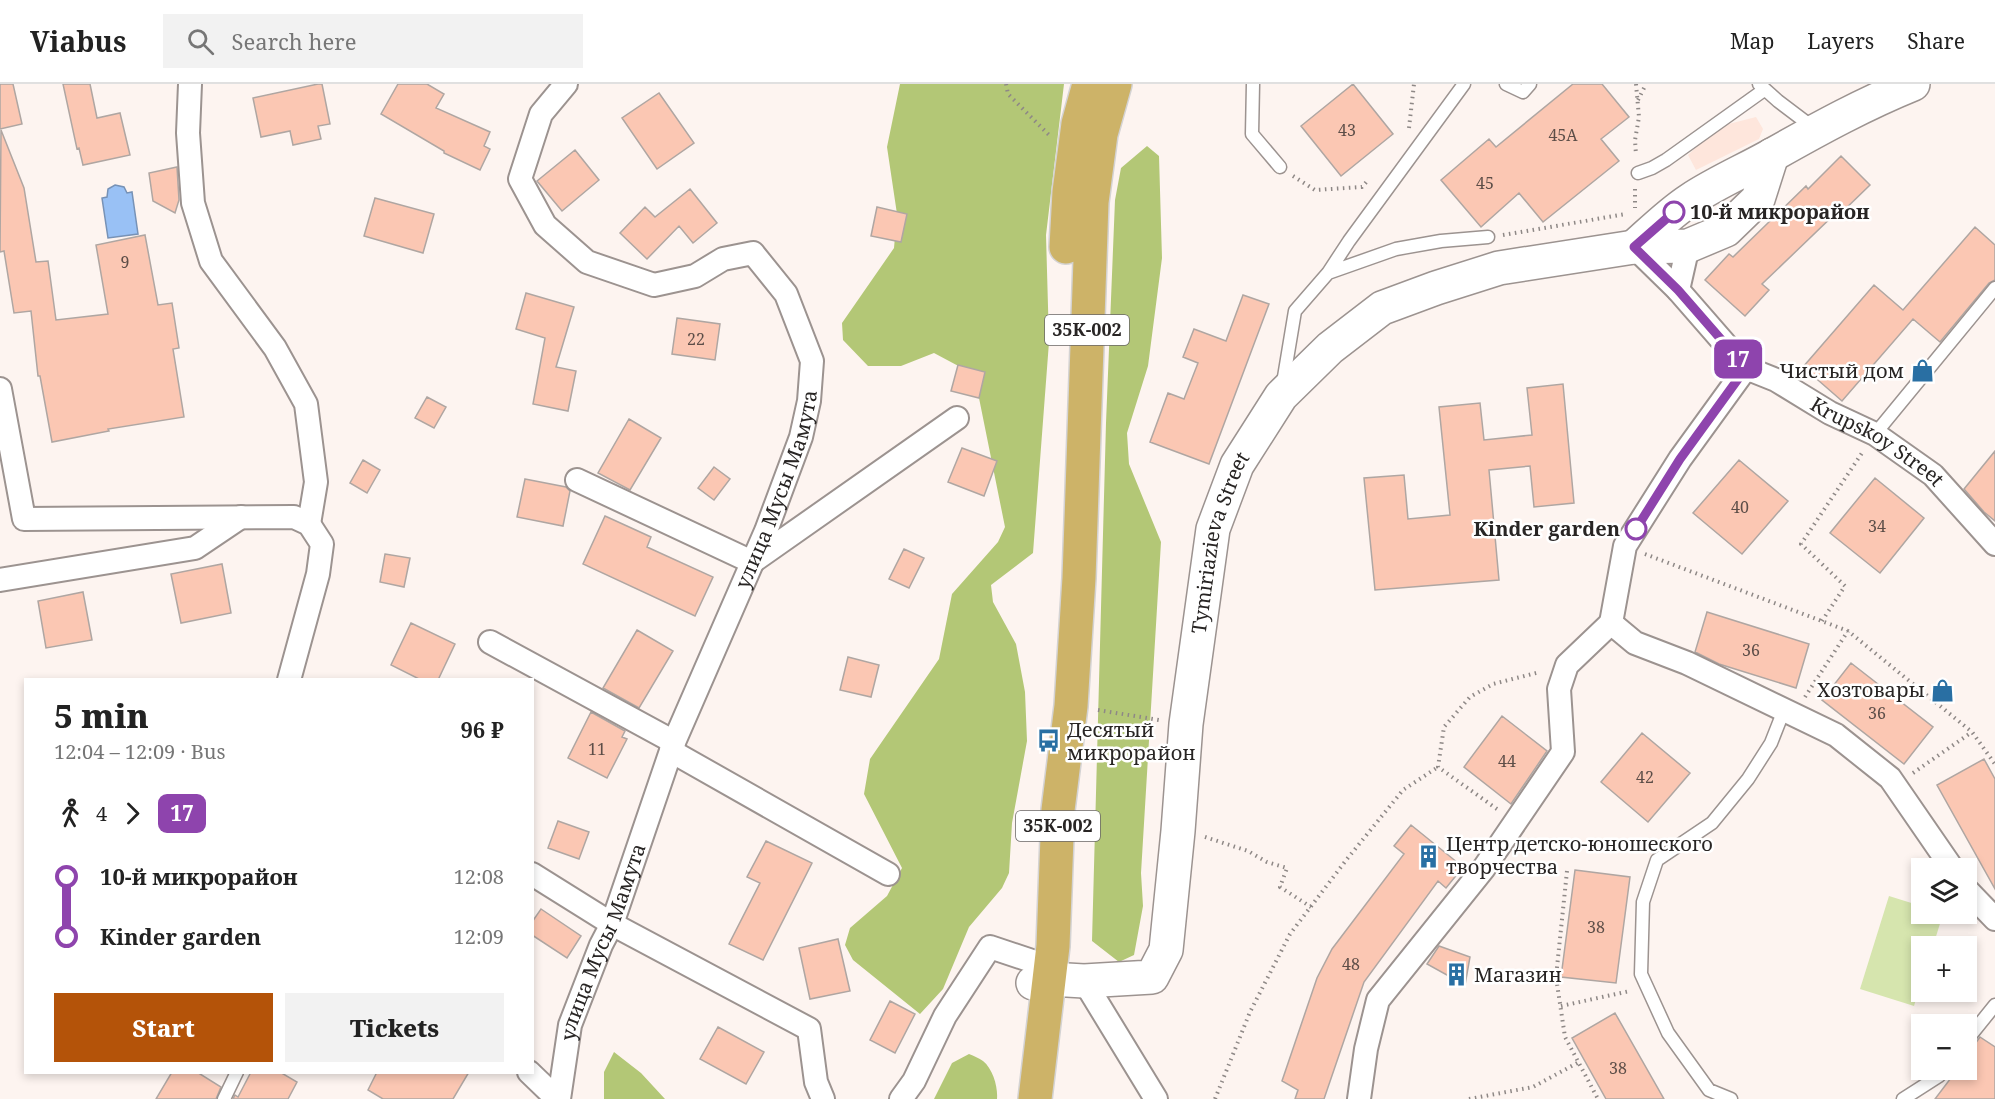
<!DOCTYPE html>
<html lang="en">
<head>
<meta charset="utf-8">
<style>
	body { margin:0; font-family:"Noto Serif",serif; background:#f2f2f2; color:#222; height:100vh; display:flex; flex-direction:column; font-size:22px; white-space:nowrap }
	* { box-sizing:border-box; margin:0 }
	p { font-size:20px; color:#767676 }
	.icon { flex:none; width:33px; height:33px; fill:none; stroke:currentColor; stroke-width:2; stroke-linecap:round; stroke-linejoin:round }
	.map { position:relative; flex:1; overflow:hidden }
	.side { position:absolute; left:24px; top:594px; width:510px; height:396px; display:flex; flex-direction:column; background:#fff; border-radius:0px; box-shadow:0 3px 9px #0003 }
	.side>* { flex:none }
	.badge { padding:0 12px; border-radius:9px; font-size:21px; line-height:39px }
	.fabs { position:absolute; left:1911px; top:774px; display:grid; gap:12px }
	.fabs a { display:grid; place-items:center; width:66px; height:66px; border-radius:0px; background:#fff; box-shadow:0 3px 9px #0003; font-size:30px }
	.map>.badge { position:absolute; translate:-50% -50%; box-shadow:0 0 0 3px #fff }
	.legs { display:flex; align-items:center; gap:9px; height:66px; padding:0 30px; font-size:20px }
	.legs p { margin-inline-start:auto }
	.head { display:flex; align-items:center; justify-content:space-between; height:102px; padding:0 30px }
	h1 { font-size:33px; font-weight:800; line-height:45px }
	.cta { display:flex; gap:12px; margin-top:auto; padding:12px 30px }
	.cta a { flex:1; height:69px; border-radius:0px; background:#b45309; color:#fff; font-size:24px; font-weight:800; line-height:69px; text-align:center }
	.cta a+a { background:#f2f2f2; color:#222 }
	ul { padding:0 30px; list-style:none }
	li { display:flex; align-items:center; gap:21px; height:60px; font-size:22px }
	li i { display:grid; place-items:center; width:9px; height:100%; margin:0 8px; background:currentColor }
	li i::after { content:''; width:15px; height:15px; margin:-8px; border:4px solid; border-radius:50%; background:#fff }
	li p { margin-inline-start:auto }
	li:first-child i { background:linear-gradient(#0000 50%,currentColor 0) }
	li:last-child i { background:linear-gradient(currentColor 50%,#0000 0) }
	header { display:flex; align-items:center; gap:36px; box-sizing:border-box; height:84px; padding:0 30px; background:#fff; border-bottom:2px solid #e0e0e0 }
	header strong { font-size:28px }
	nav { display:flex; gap:33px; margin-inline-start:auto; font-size:21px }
	.search { width:420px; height:54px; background:#f2f2f2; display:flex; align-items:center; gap:15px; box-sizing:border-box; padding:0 21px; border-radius:0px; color:#767676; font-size:22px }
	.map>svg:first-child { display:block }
	.commercial { fill:#fee6dc }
	.green { fill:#d6e5ae }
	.forest { fill:#b3c776 }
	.water { fill:#99c1f5; stroke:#7792b6; stroke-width:1.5 }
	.building { fill:#fbc7b3; stroke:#afa6a2; stroke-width:1.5 }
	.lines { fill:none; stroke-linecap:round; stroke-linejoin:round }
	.lane-casing { stroke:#9c9390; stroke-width:15 }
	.street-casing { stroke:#9c9390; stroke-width:26 }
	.secondary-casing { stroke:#9c9390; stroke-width:36 }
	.highway-casing { stroke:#d4d3d3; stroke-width:36 }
	.path { stroke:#8e8886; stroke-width:4; stroke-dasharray:1.5 4.5; stroke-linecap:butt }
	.lane { stroke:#fff; stroke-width:12 }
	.street { stroke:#fff; stroke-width:22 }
	.secondary { stroke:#fff; stroke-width:33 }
	.highway { stroke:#cdb368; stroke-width:33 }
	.line-1-casing { stroke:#fff; stroke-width:14 }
	.line-1 { stroke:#8e44ad; stroke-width:9 }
	.stop-1-dot { fill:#fff; stroke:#8e44ad; stroke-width:3 }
	.labels { text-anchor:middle; stroke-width:5; stroke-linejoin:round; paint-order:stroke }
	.number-label { font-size:16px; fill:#5d4e48 }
	.shield { fill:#fff; stroke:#686666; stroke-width:1.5 }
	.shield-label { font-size:18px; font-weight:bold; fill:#282524 }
	.stop-label { font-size:20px; font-weight:bold; fill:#282524; stroke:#fff; text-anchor:start }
	.poi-label { font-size:20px; fill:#282524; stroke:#fff; text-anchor:start }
	.street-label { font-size:20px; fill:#282524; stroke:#fff }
</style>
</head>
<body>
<header>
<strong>Viabus</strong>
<div class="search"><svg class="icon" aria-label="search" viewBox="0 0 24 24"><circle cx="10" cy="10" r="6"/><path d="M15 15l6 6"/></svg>Search here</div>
<nav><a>Map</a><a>Layers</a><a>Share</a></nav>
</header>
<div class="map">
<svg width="1995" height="1015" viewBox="0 0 1995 1015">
	<rect width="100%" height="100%" fill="#fdf4f0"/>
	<path class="commercial" d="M 1756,33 L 1763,45 L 1759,55 L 1696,86 L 1688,71 L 1717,43 Z"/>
	<path class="green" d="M 1889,812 L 1921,822 L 1922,830 L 1943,830 L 1933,862 L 1922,862 L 1921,898 L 1914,922 L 1860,905 Z"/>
	<path class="forest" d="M 900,0 L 1064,0 L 1046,151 L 1049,258 L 1033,469 L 991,501 L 993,518 L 1016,560 L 1025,608 L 1027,657 L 1012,739 L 1009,789 L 1002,804 L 969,843 L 943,905 L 920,930 L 853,876 L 845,861 L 850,844 L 887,812 L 902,784 L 864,710 L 870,675 L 939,575 L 952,510 L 998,458 L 1005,443 L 979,314 L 964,285 L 934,269 L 901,282 L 868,282 L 843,256 L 842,239 L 894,164 L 897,130 L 887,63 Z
		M 1147,62 L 1159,72 L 1162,174 L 1148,282 L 1127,349 L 1129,380 L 1161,458 L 1141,789 L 1143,822 L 1134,871 L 1119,878 L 1092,857 L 1106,339 L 1115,116 L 1121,84 Z
		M 614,968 L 641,989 L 665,1015 L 604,1015 L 604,988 Z
		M 969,970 C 974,972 979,974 983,977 C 993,985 998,1003 997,1015 L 934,1015 L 952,979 Z"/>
	<path class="water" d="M 115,101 L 124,103 L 127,109 L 132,108 L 138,150 L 108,154 L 102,114 L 107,113 L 108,105 Z"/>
	<path class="building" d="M 0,0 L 13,0 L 22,40 L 0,45 Z
		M 63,0 L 90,0 L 97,34 L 120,29 L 130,71 L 83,81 L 79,64 L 77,65 Z
		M 318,0 L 322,0 L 330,40 L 318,42 L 321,55 L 293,61 L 290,47 L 261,53 L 253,14 Z
		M 398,0 L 427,0 L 444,10 L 436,24 L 490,48 L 484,62 L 490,65 L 480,86 L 444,69 L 444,67 L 381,30 Z
		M 1353,0 L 1393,50 L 1341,92 L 1301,42 Z
		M 1573,0 L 1602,0 L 1629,33 L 1601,55 L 1619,77 L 1543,138 L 1519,109 L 1481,143 L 1441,96 L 1489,55 L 1496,63 Z
		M 659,9 L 694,59 L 657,85 L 622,34 Z
		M 1,46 L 24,104 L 36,178 L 48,177 L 56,236 L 108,230 L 96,161 L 145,151 L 158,221 L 172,219 L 179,264 L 173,265 L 184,333 L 108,345 L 109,347 L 52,358 L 40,292 L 38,292 L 31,227 L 14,229 L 4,167 L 0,168 Z
		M 575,66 L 599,96 L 562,127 L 537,97 Z
		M 1841,72 L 1870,101 L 1839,131 L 1837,128 L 1762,200 L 1769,206 L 1745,232 L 1705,196 L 1729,170 L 1733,173 L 1806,102 L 1808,105 Z
		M 177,83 L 179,116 L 175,129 L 153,117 L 149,89 Z
		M 690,105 L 717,139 L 693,159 L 679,142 L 647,175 L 620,149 L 645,123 L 655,133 Z
		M 375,114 L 434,130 L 423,169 L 364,152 Z
		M 877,123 L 907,130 L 901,158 L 871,152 Z
		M 1975,143 L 1995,161 L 1995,196 L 1989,199 L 1940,258 L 1913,235 L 1842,317 L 1803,283 L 1874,201 L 1903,226 Z
		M 526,209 L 574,223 L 556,283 L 576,287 L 568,327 L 533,320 L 545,254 L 516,245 Z
		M 1243,211 L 1269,220 L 1209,380 L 1150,358 L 1168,309 L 1184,315 L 1198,279 L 1183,273 L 1194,245 L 1226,257 Z
		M 677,234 L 720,240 L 715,276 L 672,270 Z
		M 958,281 L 985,288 L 979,314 L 951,307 Z
		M 1563,300 L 1574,419 L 1534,423 L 1530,382 L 1489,386 L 1499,496 L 1375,506 L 1364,394 L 1404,391 L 1408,435 L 1450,431 L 1439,323 L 1480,319 L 1484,356 L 1532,351 L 1527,304 Z
		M 427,313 L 446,323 L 434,344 L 415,334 Z
		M 629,335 L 661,354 L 630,406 L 598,389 Z
		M 962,364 L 997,377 L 984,412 L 948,398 Z
		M 1995,367 L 1995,437 L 1984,428 L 1964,405 Z
		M 363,376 L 380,386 L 367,409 L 350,399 Z
		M 1739,376 L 1788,417 L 1742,470 L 1693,429 Z
		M 714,383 L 730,395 L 714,416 L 698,404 Z
		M 1875,394 L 1924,434 L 1880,489 L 1830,449 Z
		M 525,395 L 566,403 L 570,407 L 563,442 L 517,433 Z
		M 605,432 L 651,453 L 647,463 L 713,493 L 695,532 L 583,480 Z
		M 904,465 L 924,474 L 909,504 L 889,495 Z
		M 385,470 L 410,474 L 404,503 L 380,498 Z
		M 222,480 L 231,529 L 181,539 L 171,490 Z
		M 83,508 L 92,556 L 46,564 L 38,517 Z
		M 1707,528 L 1809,560 L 1796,604 L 1719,580 L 1695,568 Z
		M 411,539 L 455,560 L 438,596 L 421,596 L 391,581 Z
		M 637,546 L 673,567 L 639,624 L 603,604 Z
		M 848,573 L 879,581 L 871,613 L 840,606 Z
		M 1851,579 L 1933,643 L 1904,680 L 1822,616 Z
		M 591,628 L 625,647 L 622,653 L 627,655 L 607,694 L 568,674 Z
		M 1502,632 L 1547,667 L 1511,720 L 1464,683 Z
		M 1642,649 L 1690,689 L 1648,738 L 1601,698 Z
		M 1984,675 L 1995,695 L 1995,805 L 1937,701 Z
		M 558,737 L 589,748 L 579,775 L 548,764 Z
		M 1411,741 L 1463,783 L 1446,804 L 1438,797 L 1364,898 L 1324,1015 L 1295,1015 L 1298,1006 L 1282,997 L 1317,894 L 1332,865 L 1404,770 L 1394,762 Z
		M 766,757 L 812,779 L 763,876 L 729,860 L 760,799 L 747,793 Z
		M 1575,786 L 1630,793 L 1616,899 L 1561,893 Z
		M 541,825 L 581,852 L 567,874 L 532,851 L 532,838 Z
		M 838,855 L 850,907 L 810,915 L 799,864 Z
		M 1439,862 L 1470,873 L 1465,901 L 1427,880 Z
		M 890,917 L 915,930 L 895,969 L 870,956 Z
		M 1615,929 L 1664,1015 L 1606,1015 L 1572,954 Z
		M 718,943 L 764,968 L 746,1000 L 700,975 Z
		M 1980,953 L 1995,963 L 1995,1015 L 1935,1015 L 1957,986 L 1966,986 L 1966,972 Z
		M 172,988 L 197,988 L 221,1003 L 216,1015 L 156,1015 Z
		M 251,988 L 280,988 L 297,998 L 288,1015 L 233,1015 L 235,1011 L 238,1013 Z
		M 377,988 L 469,988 L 453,1015 L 383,1015 L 368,1006 Z"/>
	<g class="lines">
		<defs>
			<path id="lane" d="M 1253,0 L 1252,50 L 1280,83
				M 1506,0 L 1523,8 L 1530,0
				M 1759,0 L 1778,17 L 1815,45
				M 1638,89 L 1652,84 L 1666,76 L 1764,6
				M 1328,189 L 1396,165 L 1441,157 L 1488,153
				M 1283,299 L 1295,227 L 1328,189 L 1349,157 L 1464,0
				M 1875,350 L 1995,204
				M 1966,957 L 1995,921
				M 224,1015 L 237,988
				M 1731,1015 L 1709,1006 L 1668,949 L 1641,890 L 1643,818 L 1657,776 L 1712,739 L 1748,695 L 1771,659 L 1784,626
				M 1903,1015 L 1939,992 L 1944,986"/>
			<g id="street">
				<path d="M 190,0 L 188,49 L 193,119 L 211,177 L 275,264 L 306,320 L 316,398 L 309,440"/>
				<path id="s1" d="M 1634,163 L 1678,206 L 1746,284 L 1776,296 L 1830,329 L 1875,350 L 1933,391 L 1995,460"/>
				<path d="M 1678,206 L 1688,162"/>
				<path d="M 1746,284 L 1680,375 L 1625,462 L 1611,539 L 1635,559 L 1687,579 L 1836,651 L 1890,694 L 1952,784"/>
				<path d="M 0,305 L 24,435 L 294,433 L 309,440 L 322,460 L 318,490 L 289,596"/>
				<path d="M 577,396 L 752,478 L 957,334"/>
				<path d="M 0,496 L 195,464 L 241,433"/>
				<path d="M 490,558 L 674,658"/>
				<path d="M 671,667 L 888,790"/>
				<path d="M 532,790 L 612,840 L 809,945 L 816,998 L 823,1015"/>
				<path d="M 1966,805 L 1995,835"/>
				<path d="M 1084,897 L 1156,1015"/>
				<path d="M 529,988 L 557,1015"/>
				<path id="s2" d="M 559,1015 L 570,941 L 601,861 L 612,840 L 674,658 L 766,447 L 801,353 L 809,317 L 812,277 L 786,210 L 753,169 L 723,175 L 695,192 L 654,201 L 587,178 L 545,141 L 520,95 L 541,30 L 566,0"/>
				<path d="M 901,1015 L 914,997 L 945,932 L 990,863 L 1035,878"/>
				<path d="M 1359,1015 L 1366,965 L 1378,916 L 1484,784 L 1563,668 L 1559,605 L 1567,581 L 1611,539"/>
			</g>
			<g id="secondary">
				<path d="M 1634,163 C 1652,147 1670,129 1690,116 C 1717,98 1746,86 1774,70 C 1820,44 1864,20 1913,0"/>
				<path id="s3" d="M 1033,899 L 1050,895 L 1084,897 L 1152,893 L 1166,866 L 1178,747 L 1186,640 L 1213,445 L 1237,381 L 1281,312 L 1330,264 L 1382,224 L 1436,204 L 1499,184 L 1634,163 L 1688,162 L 1726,146 L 1758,115 L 1772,71"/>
			</g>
			<path id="highway" d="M 1066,163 L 1069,108 L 1078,40 L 1089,0
				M 1035,1015 L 1053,862 L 1058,726 L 1071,622 L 1079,494 L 1092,118 L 1101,50 L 1115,0"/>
		</defs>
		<use href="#lane" class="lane-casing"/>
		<use href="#street" class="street-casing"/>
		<use href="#secondary" class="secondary-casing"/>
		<use href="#highway" class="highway-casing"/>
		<path class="path" d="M 1006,0 L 1008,10 L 1049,51
			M 1636,0 L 1639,33 L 1635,56 L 1636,71
			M 1638,16 L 1646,0
			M 1409,44 L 1414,0
			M 1293,92 L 1315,106 L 1362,103 L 1368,96
			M 1635,105 L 1635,124
			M 1503,151 L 1626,130
			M 1645,470 L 1848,547 L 1972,648 L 1995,680
			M 1822,537 L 1845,502 L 1801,460 L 1862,369
			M 1805,613 L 1848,547
			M 1098,626 L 1159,636
			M 1913,689 L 1972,648
			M 1497,725 L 1438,683 L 1444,643 L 1470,613 L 1493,600 L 1540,588
			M 1205,753 L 1248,767 L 1267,778 L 1287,784 L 1280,803 L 1311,823
			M 1567,787 L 1556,893 L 1565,953 L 1598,1015
			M 1561,922 L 1630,907
			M 1215,1015 L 1250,928 L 1290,850 L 1347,775 L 1403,706 L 1438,683
			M 1469,1015 L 1533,1003 L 1579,978"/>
		<use href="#lane" class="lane"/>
		<use href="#street" class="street"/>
		<use href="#secondary" class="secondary"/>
		<use href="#highway" class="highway"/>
	</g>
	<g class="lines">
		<defs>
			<path id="line-1" d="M 1636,445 L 1680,375 L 1746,284 L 1678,206 L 1634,163 L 1674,128"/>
		</defs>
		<use href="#line-1" class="line-1-casing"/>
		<use href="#line-1" class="line-1"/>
	</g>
	<defs>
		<symbol id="shop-bare" viewBox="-9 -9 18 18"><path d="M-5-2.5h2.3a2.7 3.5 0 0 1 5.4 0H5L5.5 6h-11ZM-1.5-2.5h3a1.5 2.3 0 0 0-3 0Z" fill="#296fa3" stroke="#fff" stroke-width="2.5" paint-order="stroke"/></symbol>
		<symbol id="bus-bare" viewBox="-9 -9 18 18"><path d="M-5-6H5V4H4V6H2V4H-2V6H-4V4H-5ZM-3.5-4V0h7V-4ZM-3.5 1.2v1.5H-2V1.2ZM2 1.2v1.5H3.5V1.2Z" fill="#296fa3" stroke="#fff" stroke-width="2.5" paint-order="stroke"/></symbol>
		<symbol id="building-bare" viewBox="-9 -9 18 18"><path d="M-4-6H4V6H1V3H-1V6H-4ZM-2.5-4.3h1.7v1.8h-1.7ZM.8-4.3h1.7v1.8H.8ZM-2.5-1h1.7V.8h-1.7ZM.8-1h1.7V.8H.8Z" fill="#296fa3" stroke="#fff" stroke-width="2.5" paint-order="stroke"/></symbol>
	</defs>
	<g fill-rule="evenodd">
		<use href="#shop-bare" x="1906" y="270" width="33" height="33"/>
		<use href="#shop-bare" x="1926" y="590" width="33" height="33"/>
		<use href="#bus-bare" x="1032" y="640" width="33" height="33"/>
		<use href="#building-bare" x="1412" y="756" width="33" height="33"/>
		<use href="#building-bare" x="1440" y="874" width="33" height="33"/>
	</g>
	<g class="stop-1-dot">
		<circle cx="1674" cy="128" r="10"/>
		<circle cx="1636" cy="445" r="10"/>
	</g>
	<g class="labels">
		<g class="number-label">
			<text x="1347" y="52">43</text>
			<text x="1563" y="57">45А</text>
			<text x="1485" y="105">45</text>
			<text x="125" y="184">9</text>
			<text x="696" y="261">22</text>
			<text x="1740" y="429">40</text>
			<text x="1877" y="448">34</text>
			<text x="1751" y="572">36</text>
			<text x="1877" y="635">36</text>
			<text x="597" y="671">11</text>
			<text x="1507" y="683">44</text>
			<text x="1645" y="699">42</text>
			<text x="1596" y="849">38</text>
			<text x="1351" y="886">48</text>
			<text x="1618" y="990">38</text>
		</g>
		<g class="shield">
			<rect x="1045" y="231" width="84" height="30" rx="4.5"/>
			<rect x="1016" y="727" width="84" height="30" rx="4.5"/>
		</g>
		<g class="shield-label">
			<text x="1087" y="252">35К-002</text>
			<text x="1058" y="748">35К-002</text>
		</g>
		<g class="stop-label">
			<text x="1690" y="135">10-й микрорайон</text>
			<text x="1620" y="452" text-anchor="end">Kinder garden</text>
		</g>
		<g class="poi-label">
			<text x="1904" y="294" text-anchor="end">Чистый дом</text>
			<text x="1925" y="613" text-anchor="end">Хозтовары</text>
			<text x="1067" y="653">Десятый<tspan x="1067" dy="23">микрорайон</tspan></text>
			<text x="1446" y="767">Центр детско-юношеского<tspan x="1446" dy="23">творчества</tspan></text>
			<text x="1474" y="898">Магазин</text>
		</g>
		<g class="street-label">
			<text dy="7" stroke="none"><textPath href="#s1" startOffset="316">Krupskoy Street</textPath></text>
			<text dy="7" stroke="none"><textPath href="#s2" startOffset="650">улица Мусы Мамута</textPath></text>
			<text dy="7" stroke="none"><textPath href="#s3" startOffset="562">Tymiriazieva Street</textPath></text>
			<text dy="7" stroke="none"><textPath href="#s2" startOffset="164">улица Мусы Мамута</textPath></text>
		</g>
	</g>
</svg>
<div class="fabs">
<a><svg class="icon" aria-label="layers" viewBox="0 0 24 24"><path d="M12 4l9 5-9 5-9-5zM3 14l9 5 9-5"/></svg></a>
<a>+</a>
<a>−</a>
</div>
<b class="badge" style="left:1738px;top:275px;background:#8e44ad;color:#fff">17</b>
<section class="side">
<div class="head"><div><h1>5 min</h1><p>12:04 – 12:09 · Bus</p></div><b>96 ₽</b></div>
<div class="legs"><svg class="icon" aria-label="walk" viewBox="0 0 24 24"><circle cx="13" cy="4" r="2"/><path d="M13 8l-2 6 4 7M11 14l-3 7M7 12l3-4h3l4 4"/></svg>4<svg class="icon" aria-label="forward" viewBox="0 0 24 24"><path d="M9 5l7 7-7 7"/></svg><b class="badge" style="background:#8e44ad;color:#fff">17</b></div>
<ul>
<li><i style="color:#8e44ad"></i><b>10-й микрорайон</b><p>12:08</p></li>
<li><i style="color:#8e44ad"></i><b>Kinder garden</b><p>12:09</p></li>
</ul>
<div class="cta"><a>Start</a><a>Tickets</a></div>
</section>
</div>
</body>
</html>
